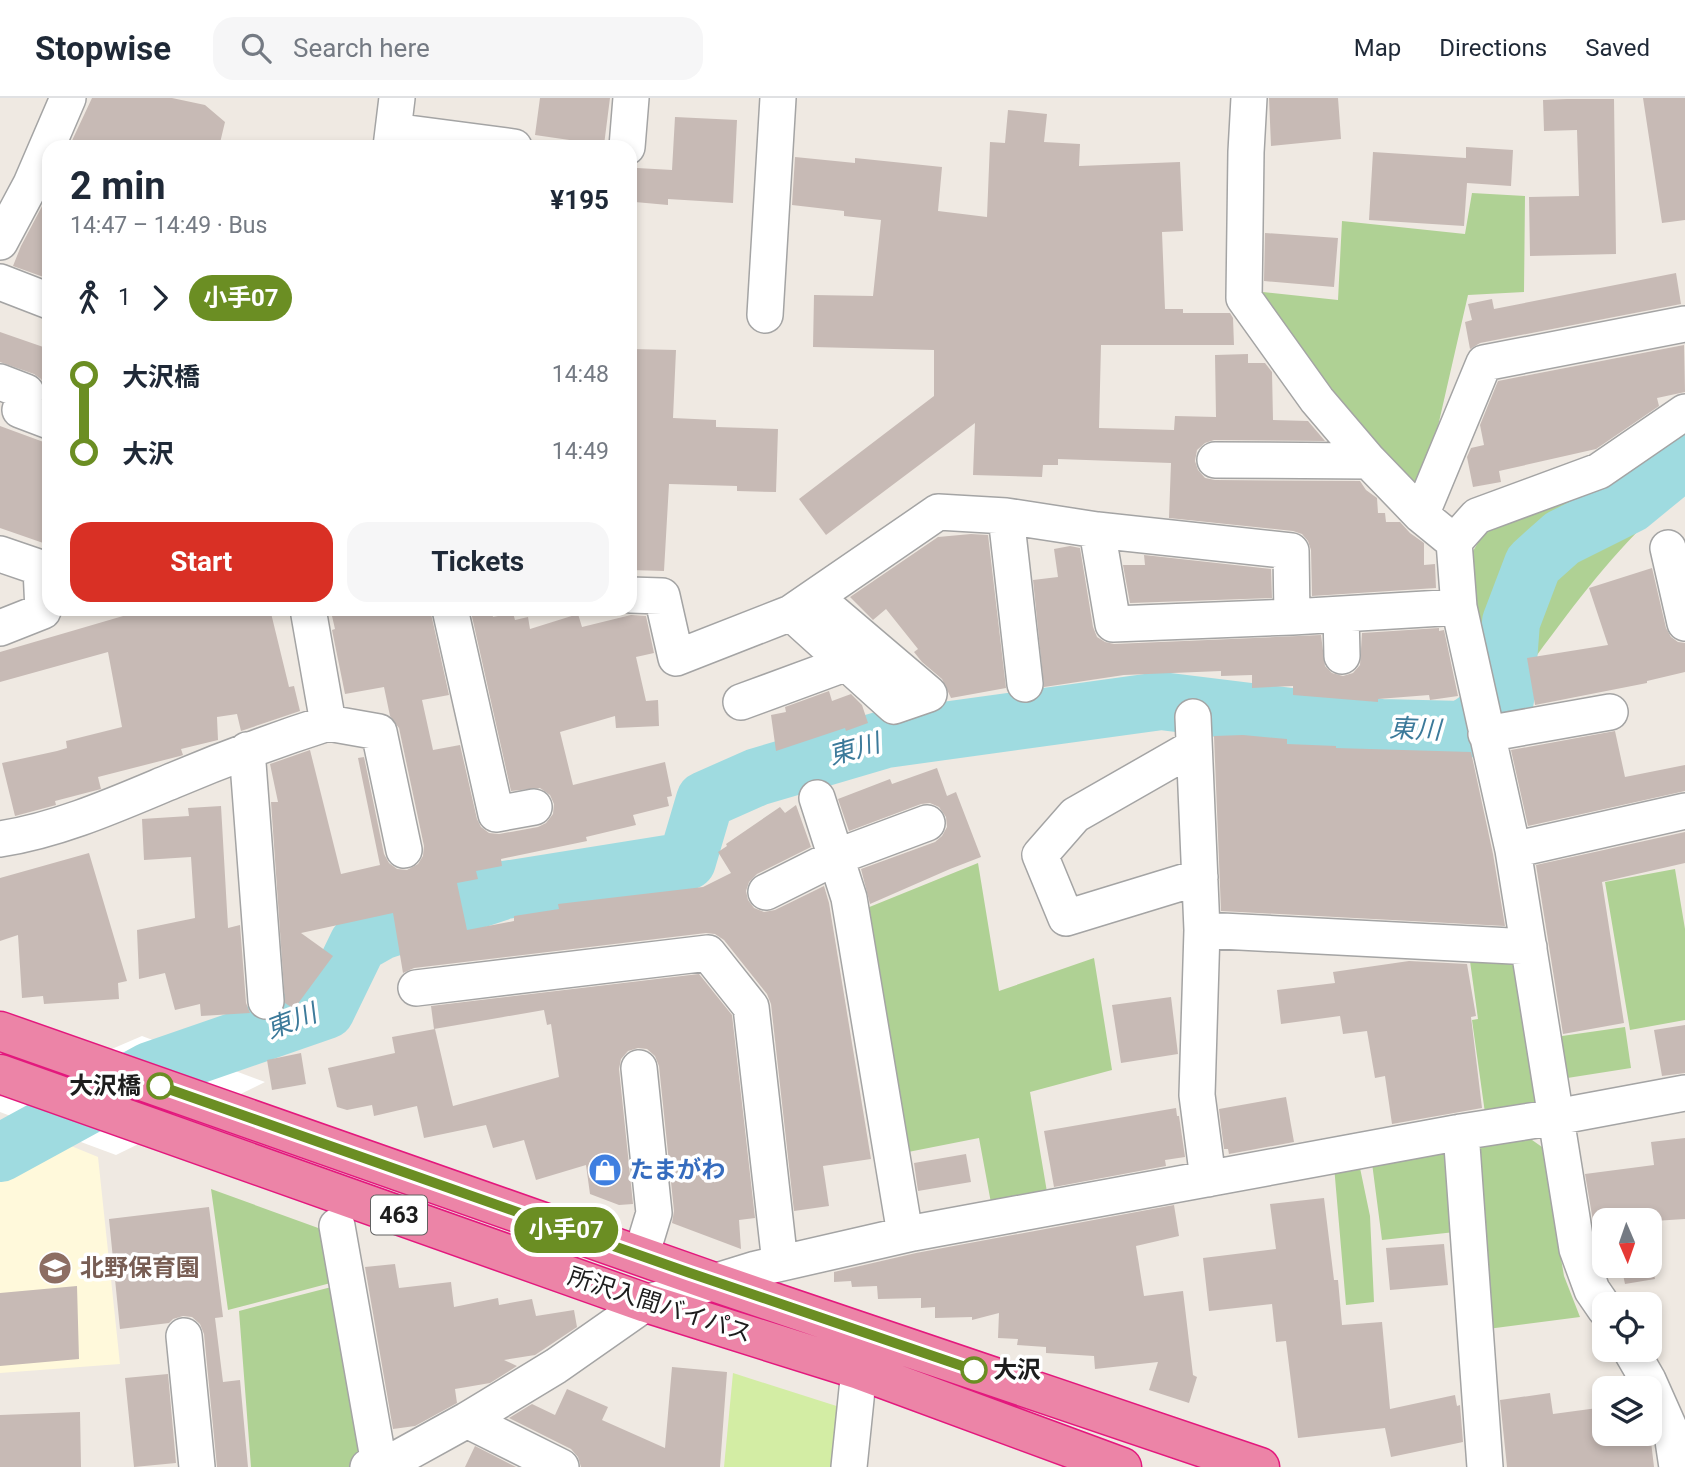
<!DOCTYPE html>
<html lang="en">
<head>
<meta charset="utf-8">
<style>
	body { margin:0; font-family:Roboto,"Noto Sans JP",sans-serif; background:#f6f6f7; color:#1f2937; height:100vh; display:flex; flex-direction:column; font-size:26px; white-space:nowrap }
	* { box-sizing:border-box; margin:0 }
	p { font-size:23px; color:#747a83 }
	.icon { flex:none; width:38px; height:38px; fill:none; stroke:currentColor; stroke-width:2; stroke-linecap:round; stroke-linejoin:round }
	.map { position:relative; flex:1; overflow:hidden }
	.details { position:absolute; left:42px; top:42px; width:595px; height:476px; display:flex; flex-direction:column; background:#fff; border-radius:21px; box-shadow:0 4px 10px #0003 }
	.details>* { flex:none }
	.badge { padding:0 14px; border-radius:23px; font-size:24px; line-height:46px }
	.needle { width:46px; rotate:178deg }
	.tools { position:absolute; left:1592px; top:1110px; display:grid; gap:14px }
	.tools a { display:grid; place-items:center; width:70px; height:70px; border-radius:14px; background:#fff; box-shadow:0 4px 10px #0003; font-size:35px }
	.map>.badge { position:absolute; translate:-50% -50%; box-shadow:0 0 0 4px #fff }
	.legs { display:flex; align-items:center; gap:10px; height:77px; padding:0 28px; font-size:23px }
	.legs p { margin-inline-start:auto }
	.head { display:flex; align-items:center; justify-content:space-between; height:119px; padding:0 28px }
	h1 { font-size:38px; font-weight:700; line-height:52px }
	.primary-button { display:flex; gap:14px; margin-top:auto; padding:14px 28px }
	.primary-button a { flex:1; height:80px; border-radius:21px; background:#d93025; color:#fff; font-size:28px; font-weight:700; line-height:80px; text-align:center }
	.primary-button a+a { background:#f6f6f7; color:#1f2937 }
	ul { padding:0 28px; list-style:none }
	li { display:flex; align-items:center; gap:24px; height:77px; font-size:26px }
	li i { display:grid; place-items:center; width:10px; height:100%; margin:0 9px; background:currentColor }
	li i::after { content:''; width:18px; height:18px; margin:-9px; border:5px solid; border-radius:50%; background:#fff }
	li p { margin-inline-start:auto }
	li:first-child i { background:linear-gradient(#0000 50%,currentColor 0) }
	li:last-child i { background:linear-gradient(currentColor 50%,#0000 0) }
	header { display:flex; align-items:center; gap:42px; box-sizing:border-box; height:98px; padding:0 35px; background:#fff; border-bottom:2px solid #e0e1e3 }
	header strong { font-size:33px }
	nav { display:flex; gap:38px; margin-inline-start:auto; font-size:24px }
	.search { width:490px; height:63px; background:#f6f6f7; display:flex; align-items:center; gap:18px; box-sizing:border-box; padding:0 24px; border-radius:21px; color:#747a83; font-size:26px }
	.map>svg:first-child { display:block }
	.education { fill:#fff9db }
	.grass { fill:#d3eda4 }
	.forest { fill:#afd194 }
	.pier { fill:#fff }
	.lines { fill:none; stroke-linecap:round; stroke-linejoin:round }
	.river { stroke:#9fdbe0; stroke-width:58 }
	.building { fill:#c7bab5 }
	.minor-casing { stroke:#a4a4a4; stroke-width:38 }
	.highway-casing { stroke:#e3187d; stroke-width:41 }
	.minor { stroke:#fff; stroke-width:35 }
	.highway { stroke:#ec84a7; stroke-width:38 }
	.line-1-casing { stroke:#fff; stroke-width:16 }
	.line-1 { stroke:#6b8e23; stroke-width:10 }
	.stop-1-dot { fill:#fff; stroke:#6b8e23; stroke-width:3.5 }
	.labels { text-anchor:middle; stroke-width:7; stroke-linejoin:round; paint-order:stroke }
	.shield { fill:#fff; stroke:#616161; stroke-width:2 }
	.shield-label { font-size:23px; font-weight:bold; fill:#1d1d1d }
	.stop-label { font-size:24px; font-weight:bold; fill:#1d1d1d; stroke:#fff; text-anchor:end }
	.shop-label { font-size:24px; font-weight:bold; fill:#366cbe; stroke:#fff; text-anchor:start }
	.education-label { font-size:24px; font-weight:bold; fill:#785e54; stroke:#fff; text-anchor:start }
	.street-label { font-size:24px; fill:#1d1d1d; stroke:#fff }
	.water-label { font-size:26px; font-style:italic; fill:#3c7a9a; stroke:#fff }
</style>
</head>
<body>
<header>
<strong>Stopwise</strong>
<div class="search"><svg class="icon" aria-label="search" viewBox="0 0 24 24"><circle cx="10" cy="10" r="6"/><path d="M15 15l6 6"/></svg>Search here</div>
<nav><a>Map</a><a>Directions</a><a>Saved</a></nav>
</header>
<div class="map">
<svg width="1685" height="1369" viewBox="0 0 1685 1369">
	<rect width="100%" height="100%" fill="#efe9e2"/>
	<path class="education" d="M 42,1036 L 98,1059 L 120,1266 L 0,1275 L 0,1075 L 17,1055 Z"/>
	<path class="grass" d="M 733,1275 L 849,1312 L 843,1369 L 724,1369 Z"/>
	<path class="forest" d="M 1472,95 L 1525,98 L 1524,194 L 1468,197 L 1425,385 L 1409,390 L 1258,196 L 1263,194 L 1338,202 L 1342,123 L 1465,136 Z
		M 1685,329 L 1685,392 C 1626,436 1581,498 1537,557 L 1484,563 L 1474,498 L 1473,453 L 1492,421 L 1560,407 Z
		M 978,765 L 999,893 L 1094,860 L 1112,972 L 1030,994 L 1047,1094 L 991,1105 L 979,1040 L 898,1056 L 862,812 Z
		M 1675,771 L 1685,831 L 1685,922 L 1630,932 L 1605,784 Z
		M 1469,856 L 1511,857 L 1524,869 L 1543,1004 L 1485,1015 L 1472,922 L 1478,921 Z
		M 1625,929 L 1631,970 L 1561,981 L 1555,939 Z
		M 1525,1037 L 1542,1049 L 1564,1178 L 1580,1219 L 1480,1232 L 1473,1049 Z
		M 1444,1051 L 1449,1060 L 1455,1134 L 1382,1142 L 1372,1065 Z
		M 1334,1068 L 1360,1070 L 1370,1118 L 1374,1204 L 1346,1207 Z
		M 211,1091 L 332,1135 L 342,1182 L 228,1212 Z
		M 343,1186 L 369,1363 L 352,1369 L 251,1369 L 239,1213 Z"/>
	<path class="pier" d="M 142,938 L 265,984 L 116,1057 L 0,1014 L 0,999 Z"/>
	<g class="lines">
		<path class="river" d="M 0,1055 L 150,973 L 326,912 L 358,846 L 381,833 L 505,792 L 687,763 L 705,702 L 757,679 L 886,641 L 1161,603 L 1381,630 L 1463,632 L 1505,602 L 1511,524 L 1533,466 L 1562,440 L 1630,406 L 1685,361"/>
	</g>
	<path class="building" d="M 92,0 L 172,0 L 205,7 L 225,24 L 219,49 L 191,49 L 165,44 L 163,49 L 69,49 Z
		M 540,0 L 610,0 L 604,47 L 535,37 Z
		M 1269,0 L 1338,0 L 1341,41 L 1271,48 Z
		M 1643,0 L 1685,0 L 1685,122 L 1662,125 Z
		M 1567,1 L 1614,1 L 1616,156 L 1530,158 L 1529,99 L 1579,98 L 1577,32 L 1544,33 L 1543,2 Z
		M 1008,12 L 1047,16 L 1044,44 L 1080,46 L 1079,68 L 1180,64 L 1183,133 L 1162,134 L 1165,211 L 1183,211 L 1183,215 L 1230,215 L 1233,220 L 1234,247 L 1101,247 L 1099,330 L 1174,332 L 1175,318 L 1216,319 L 1215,257 L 1248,256 L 1248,265 L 1265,265 L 1272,274 L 1273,322 L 1308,323 L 1325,343 L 1214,342 L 1205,345 L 1197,352 L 1195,363 L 1198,372 L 1205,380 L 1215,382 L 1360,383 L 1366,392 L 1377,400 L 1378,415 L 1385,415 L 1386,424 L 1400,424 L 1410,435 L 1424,445 L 1424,467 L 1435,466 L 1436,490 L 1312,498 L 1311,452 L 1308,443 L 1302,436 L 1293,433 L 1169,420 L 1171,365 L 1058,361 L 1058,367 L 1043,367 L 1042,379 L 973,377 L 975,325 L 826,437 L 799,401 L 934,298 L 934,252 L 813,249 L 814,197 L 873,198 L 881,122 L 844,118 L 844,113 L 792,107 L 795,59 L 855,65 L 855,60 L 942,69 L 938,113 L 987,119 L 990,44 L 1005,45 Z
		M 675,19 L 737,22 L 733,105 L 668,101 L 668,107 L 635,104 L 637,70 L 672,72 Z
		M 1466,49 L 1513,52 L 1511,88 L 1467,85 L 1464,128 L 1369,122 L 1373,54 L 1466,60 Z
		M 49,95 L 49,181 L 13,168 L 21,148 Z
		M 1265,135 L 1338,140 L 1334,189 L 1264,183 Z
		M 1676,175 L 1681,206 L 1480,245 L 1470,251 L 1465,224 L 1472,222 L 1468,206 L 1492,201 L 1494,211 Z
		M 0,234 L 49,251 L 49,293 L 46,291 L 41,281 L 34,276 L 0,264 Z
		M 1684,247 L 1685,294 L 1657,300 L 1659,308 L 1596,351 L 1499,373 L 1501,384 L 1473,389 L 1467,359 L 1471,350 L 1484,347 L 1480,327 L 1498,283 Z
		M 630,251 L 676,252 L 673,320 L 716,322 L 716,329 L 778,331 L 776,394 L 737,393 L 737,388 L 669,386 L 664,473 L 630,472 Z
		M 0,328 L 49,346 L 49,447 L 0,430 Z
		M 971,436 L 988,437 L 1006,590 L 951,600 L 942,581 L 922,564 L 914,554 L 918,551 L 886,511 L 873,522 L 850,499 L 938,439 Z
		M 1070,448 L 1080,450 L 1093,529 L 1097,539 L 1105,544 L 1114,546 L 1321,537 L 1325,568 L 1332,575 L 1343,578 L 1353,575 L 1360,567 L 1362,535 L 1439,530 L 1439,533 L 1444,532 L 1458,598 L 1430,602 L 1429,597 L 1378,601 L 1378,604 L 1293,597 L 1293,588 L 1252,590 L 1252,577 L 1221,578 L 1221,573 L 1124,577 L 1044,589 L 1033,482 L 1058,479 L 1054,451 Z
		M 1144,457 L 1271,471 L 1272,500 L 1130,505 L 1123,467 L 1145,467 Z
		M 1652,470 L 1666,530 L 1671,539 L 1678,544 L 1685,545 L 1685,574 L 1647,583 L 1647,585 L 1535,607 L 1527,560 L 1608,547 L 1589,490 Z
		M 147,511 L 270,511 L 289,589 L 294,588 L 300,613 L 241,633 L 237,616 L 217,619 L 218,642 L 181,651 L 183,657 L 180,658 L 98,679 L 101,691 L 55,703 L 56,707 L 15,718 L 2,665 L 57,653 L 67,650 L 66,643 L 122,629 L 108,554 L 0,584 L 0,554 Z
		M 366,511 L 430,511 L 449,597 L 422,602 L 433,652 L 460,647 L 477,721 L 481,729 L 489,735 L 499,736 L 538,729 L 546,725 L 553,716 L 554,706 L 550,697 L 540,690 L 511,693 L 471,514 L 491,511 L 493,519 L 513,515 L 515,522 L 528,519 L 530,531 L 578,516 L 582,529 L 631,517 L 646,518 L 654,555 L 636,559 L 646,603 L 658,602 L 659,628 L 616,630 L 615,618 L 560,634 L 573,687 L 665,664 L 672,698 L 667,699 L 669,708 L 633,717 L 636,727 L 586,739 L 587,743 L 501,761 L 502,768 L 476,773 L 478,781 L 457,785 L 467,832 L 514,823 L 514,818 L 559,811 L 558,806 L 703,789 L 731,775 L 718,754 L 727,748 L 726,746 L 780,709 L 785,715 L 796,707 L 811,749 L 757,776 L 749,784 L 746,793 L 748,802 L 754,810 L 764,814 L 775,812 L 824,788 L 829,805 L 871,1061 L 823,1068 L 829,1108 L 794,1113 L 771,906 L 767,896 L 724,842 L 715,836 L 706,835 L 414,870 L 403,875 L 393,815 L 301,835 L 333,858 L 294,911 L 285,905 L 271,704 L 278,704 L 270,666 L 310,652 L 341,776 L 380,767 L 358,660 L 364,659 L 384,756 L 389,765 L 397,771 L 407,772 L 418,766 L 423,758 L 424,748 L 399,630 L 390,618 L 384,589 L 345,596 L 332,532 L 335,531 L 332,518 Z
		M 829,593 L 832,603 L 851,596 L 862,607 L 868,625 L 846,633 L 845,630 L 776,653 L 771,617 L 786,614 L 785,609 Z
		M 1615,633 L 1625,679 L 1685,667 L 1685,693 L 1528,728 L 1511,652 Z
		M 1243,637 L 1287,641 L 1287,646 L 1336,648 L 1336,650 L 1471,654 L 1493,756 L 1505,828 L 1221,813 L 1214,638 Z
		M 937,670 L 947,698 L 956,694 L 981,759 L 950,771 L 870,806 L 861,771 L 935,744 L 942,738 L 947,729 L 946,719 L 939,709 L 930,705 L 921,706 L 849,733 L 838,701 L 890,681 L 892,686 Z
		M 221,708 L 228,830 L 240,827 L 246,905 L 250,915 L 201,918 L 200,906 L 175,912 L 165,875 L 139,881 L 137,832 L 195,820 L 191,759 L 144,762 L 142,721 L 189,718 L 188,710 Z
		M 1685,734 L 1685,765 L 1602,784 L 1624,925 L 1563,936 L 1536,767 Z
		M 89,755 L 127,883 L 118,885 L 119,901 L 44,906 L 43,898 L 22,900 L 18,837 L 0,843 L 0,780 Z
		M 1409,863 L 1467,866 L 1476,918 L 1471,919 L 1482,1010 L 1392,1026 L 1385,978 L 1375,980 L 1367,933 L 1343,936 L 1340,918 L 1281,926 L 1277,892 L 1335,885 L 1333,874 Z
		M 699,876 L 732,917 L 755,1120 L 739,1122 L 741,1151 L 672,1125 L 674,1113 L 659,968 L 655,958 L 647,951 L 638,950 L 628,953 L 621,961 L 619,971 L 633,1106 L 619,1107 L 590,1096 L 586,1067 L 536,1082 L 524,1042 L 493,1050 L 486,1027 L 424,1040 L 417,1008 L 374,1018 L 372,1007 L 347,1012 L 337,1009 L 328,970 L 395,955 L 392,939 L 435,931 L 453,1008 L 559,979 L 551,926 L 547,927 L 544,912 L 434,931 L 431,908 Z
		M 1171,899 L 1178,956 L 1121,965 L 1112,907 Z
		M 1685,927 L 1685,975 L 1662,978 L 1654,932 Z
		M 301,955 L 306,986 L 272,992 L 267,962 Z
		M 1286,999 L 1294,1044 L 1229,1056 L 1228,1051 L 1224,1051 L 1219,1011 Z
		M 1176,1010 L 1177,1018 L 1179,1018 L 1185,1059 L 1165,1062 L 1166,1068 L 1054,1089 L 1044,1033 Z
		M 1685,1040 L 1685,1121 L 1654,1123 L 1659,1156 L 1650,1157 L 1650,1122 L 1612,1120 L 1593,1123 L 1585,1076 L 1654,1067 L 1651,1044 Z
		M 966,1056 L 971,1084 L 918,1093 L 914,1065 Z
		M 1324,1100 L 1334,1182 L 1338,1182 L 1342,1227 L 1382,1224 L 1390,1311 L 1455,1297 L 1457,1308 L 1460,1307 L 1463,1344 L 1391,1359 L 1385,1330 L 1298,1340 L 1286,1243 L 1276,1244 L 1272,1206 L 1209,1213 L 1203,1160 L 1276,1151 L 1270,1106 Z
		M 1174,1107 L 1179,1138 L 1136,1148 L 1144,1198 L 1183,1193 L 1193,1277 L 1197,1279 L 1189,1305 L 1149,1292 L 1158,1264 L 1095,1271 L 1094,1258 L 1046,1255 L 1046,1249 L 1017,1247 L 1018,1241 L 998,1240 L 999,1215 L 972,1222 L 972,1219 L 935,1220 L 935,1209 L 921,1210 L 921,1200 L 878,1201 L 877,1188 L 852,1189 L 851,1183 L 834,1184 L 834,1174 L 916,1155 Z
		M 209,1109 L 223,1219 L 215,1220 L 223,1284 L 240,1282 L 248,1369 L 217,1369 L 204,1236 L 200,1226 L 192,1219 L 183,1218 L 173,1221 L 169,1225 L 120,1231 L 109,1121 Z
		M 1444,1146 L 1448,1187 L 1390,1192 L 1386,1150 Z
		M 1650,1158 L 1655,1181 L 1625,1186 L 1621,1167 L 1650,1167 Z
		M 395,1166 L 399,1190 L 451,1184 L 454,1209 L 498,1200 L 499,1207 L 532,1201 L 536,1218 L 574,1212 L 577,1229 L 535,1257 L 504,1262 L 517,1268 L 490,1285 L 455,1291 L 457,1305 L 415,1328 L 393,1331 L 365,1169 Z
		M 77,1188 L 79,1261 L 0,1268 L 0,1195 Z
		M 672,1269 L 727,1274 L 720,1369 L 581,1369 L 578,1359 L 571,1351 L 509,1320 L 532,1306 L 555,1317 L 567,1291 L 608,1309 L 602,1322 L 665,1350 Z
		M 168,1276 L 176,1365 L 134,1369 L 125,1280 Z
		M 1550,1295 L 1553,1316 L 1605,1309 L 1605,1335 L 1650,1335 L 1654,1369 L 1507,1369 L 1500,1302 Z
		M 80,1314 L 81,1369 L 0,1369 L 0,1317 Z
		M 475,1348 L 516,1369 L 465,1369 Z"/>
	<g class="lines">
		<defs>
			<path id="minor" d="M 1249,0 L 1246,54 L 1244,200 L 1317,302 L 1369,363 L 1421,417 L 1454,444 L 1459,509 L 1513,752 L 1577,1151 L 1592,1192 L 1605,1211
				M 393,33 L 514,49
				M 391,49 L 397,0
				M 627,49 L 631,0
				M 0,144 L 31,86 L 68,0
				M 0,184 L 49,203
				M 765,217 L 778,0
				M 0,284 L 26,294 L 20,312 L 49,323
				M 1215,362 L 1369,363
				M 1421,417 L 1484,265 L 1685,226
				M 1006,418 L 1025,586
				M 1097,432 L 1113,526 L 1292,519
				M 1454,444 L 1477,418 L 1599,373 L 1685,314
				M 1668,450 L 1685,525
				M 0,456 L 41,470 L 43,513 L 0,530
				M 630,497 L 662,498 L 676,560 L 791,515 L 938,414 L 1006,418 L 1097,432 L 1291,453 L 1292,519 L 1459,509
				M 450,511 L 496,716 L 534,709
				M 791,515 L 894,608 L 929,596 L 815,499
				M 1341,517 L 1342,558
				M 741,604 L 847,565
				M 1193,619 L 1202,832
				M 328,625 L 379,634 L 404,752
				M 1486,636 L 1610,614
				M 1194,649 L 1075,717 L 1040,757 L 1066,820 L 1200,779
				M 247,652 L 266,903
				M 817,700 L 849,800 L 905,1136
				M 0,741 C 59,732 117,706 172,683 C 224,661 275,642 328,625 L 308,511
				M 1513,752 L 1685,713
				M 766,794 L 836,759 L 927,725
				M 416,890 L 708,855 L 751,909 L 780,1165
				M 639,970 L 654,1115 L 641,1158
				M 1461,1034 L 1485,1369
				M 1208,1081 L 1197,997 L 1202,832 L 1529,849
				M 337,1128 L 379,1366
				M 184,1238 L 197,1369
				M 1630,1251 L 1648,1282 L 1672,1336 L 1677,1369
				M 467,1322 L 561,1369
				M 368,1369 L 400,1359 L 467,1322 L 556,1268 L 646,1205 L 756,1171 L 913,1135 L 1461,1034 L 1556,1019 L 1685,995
				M 849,1369 L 859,1272"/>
			<path id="highway" d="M 0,933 L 714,1184 L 1260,1369
				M 0,976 L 646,1205 L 859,1272 L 1122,1369"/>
		</defs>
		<use href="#minor" class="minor-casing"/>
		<use href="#highway" class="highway-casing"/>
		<use href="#minor" class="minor"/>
		<use href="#highway" class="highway"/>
	</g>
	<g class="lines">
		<defs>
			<path id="line-1" d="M 160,988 L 690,1175 L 974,1272"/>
		</defs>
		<use href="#line-1" class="line-1-casing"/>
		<use href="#line-1" class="line-1"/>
	</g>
	<defs>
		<symbol id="shop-disc" viewBox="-11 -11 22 22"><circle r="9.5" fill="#3f7fe0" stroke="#fff"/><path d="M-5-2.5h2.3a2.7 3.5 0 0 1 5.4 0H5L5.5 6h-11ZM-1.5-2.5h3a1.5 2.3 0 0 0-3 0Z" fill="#fff"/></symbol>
		<symbol id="school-disc" viewBox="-11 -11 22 22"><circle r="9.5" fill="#8d6e63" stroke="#fff"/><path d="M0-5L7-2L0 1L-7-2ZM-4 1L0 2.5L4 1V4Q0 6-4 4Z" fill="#fff"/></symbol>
	</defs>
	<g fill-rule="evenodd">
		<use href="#shop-disc" x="586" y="1053" width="38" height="38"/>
		<use href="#school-disc" x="36" y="1151" width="38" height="38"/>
	</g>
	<g class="stop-1-dot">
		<circle cx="160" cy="988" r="12"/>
		<circle cx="974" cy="1272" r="12"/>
	</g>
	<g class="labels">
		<rect class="shield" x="371" y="1097.5" width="56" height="39" rx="5"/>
		<g class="shield-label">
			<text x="399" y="1125">463</text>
		</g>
		<g class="stop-label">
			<text x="141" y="996">大沢橋</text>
			<text x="993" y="1280" text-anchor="start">大沢</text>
		</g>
		<g class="shop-label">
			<text x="630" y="1080">たまがわ</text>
		</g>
		<g class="education-label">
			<text x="80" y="1178">北野保育園</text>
		</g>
		<g class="street-label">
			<text transform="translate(660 1207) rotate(18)" y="8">所沢入間バイパス</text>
		</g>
		<g class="water-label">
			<text transform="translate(1415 631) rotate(2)" y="9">東川</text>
			<text transform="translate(854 651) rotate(-16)" y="9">東川</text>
			<text transform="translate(291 923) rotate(-21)" y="9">東川</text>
		</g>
	</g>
</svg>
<div class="tools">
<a><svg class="needle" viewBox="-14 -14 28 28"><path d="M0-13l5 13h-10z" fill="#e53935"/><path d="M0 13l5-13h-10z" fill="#747a83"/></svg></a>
<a><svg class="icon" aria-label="locate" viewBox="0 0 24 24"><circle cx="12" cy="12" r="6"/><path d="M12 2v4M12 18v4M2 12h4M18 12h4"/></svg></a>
<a><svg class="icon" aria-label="layers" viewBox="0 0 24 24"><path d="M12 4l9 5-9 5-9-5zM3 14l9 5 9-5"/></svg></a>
</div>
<b class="badge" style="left:566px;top:1132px;background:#6b8e23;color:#fff">小手07</b>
<section class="details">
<div class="head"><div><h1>2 min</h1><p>14:47 – 14:49 · Bus</p></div><b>¥195</b></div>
<div class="legs"><svg class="icon" aria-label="walk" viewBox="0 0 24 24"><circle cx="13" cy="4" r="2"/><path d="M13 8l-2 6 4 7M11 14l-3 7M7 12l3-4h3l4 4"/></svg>1<svg class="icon" aria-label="forward" viewBox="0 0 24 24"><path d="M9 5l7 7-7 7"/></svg><b class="badge" style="background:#6b8e23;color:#fff">小手07</b></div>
<ul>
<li><i style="color:#6b8e23"></i><b>大沢橋</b><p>14:48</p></li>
<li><i style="color:#6b8e23"></i><b>大沢</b><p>14:49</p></li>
</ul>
<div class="primary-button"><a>Start</a><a>Tickets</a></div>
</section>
</div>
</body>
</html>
